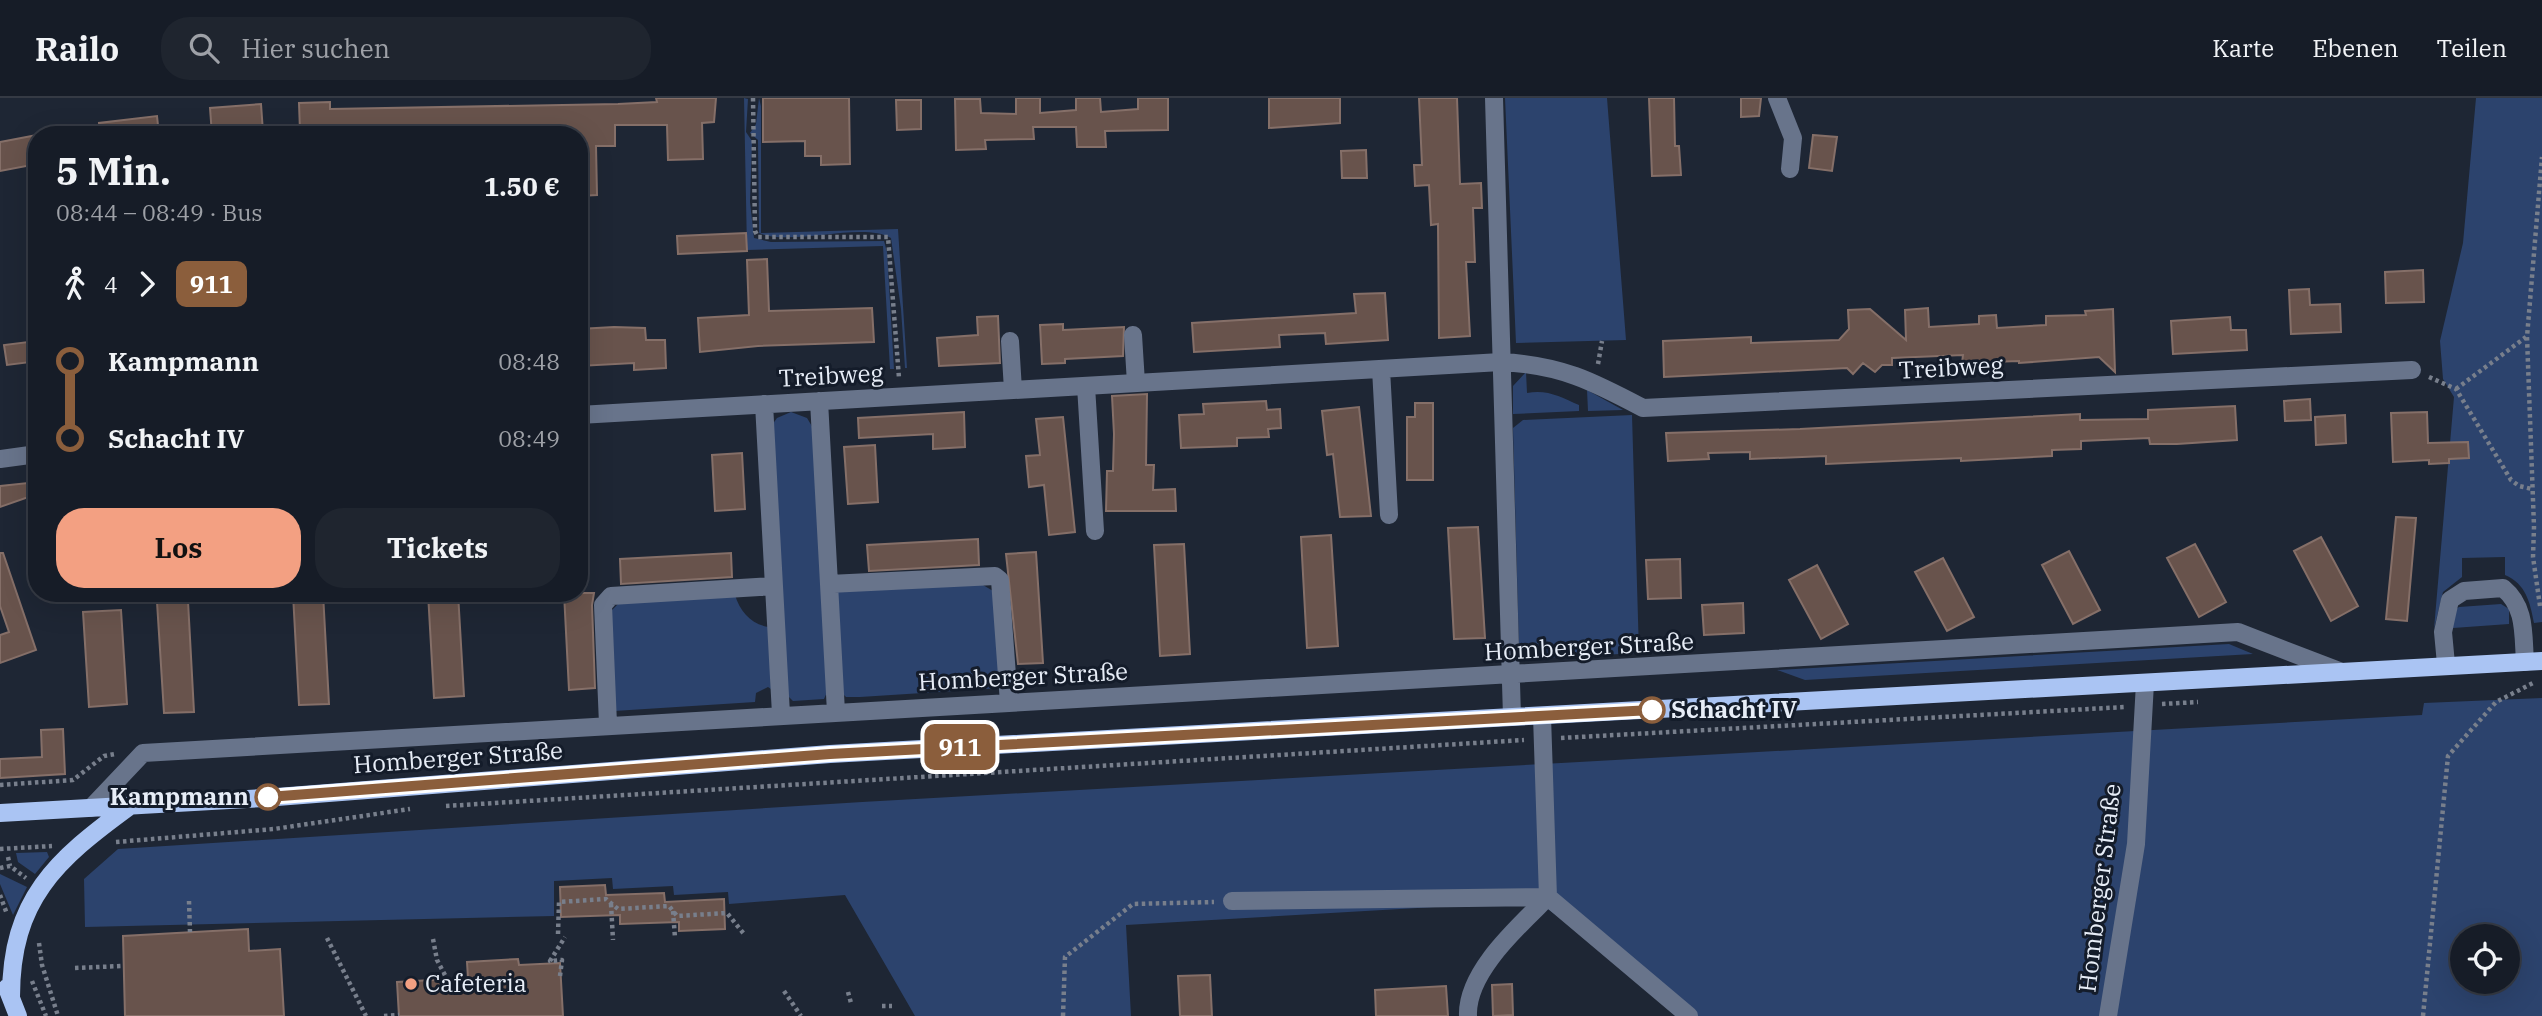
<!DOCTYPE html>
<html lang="de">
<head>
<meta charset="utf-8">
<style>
	body { margin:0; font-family:"IBM Plex Serif",serif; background:#1f252f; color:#f1f3f6; height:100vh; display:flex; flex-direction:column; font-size:26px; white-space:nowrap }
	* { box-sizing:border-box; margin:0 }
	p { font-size:23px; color:#9ea1a7 }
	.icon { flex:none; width:38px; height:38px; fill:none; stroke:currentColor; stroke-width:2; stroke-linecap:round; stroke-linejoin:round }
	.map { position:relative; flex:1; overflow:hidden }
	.panel { position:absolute; left:28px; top:28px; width:560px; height:476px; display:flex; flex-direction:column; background:#161c27; border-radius:28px; box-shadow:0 7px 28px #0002,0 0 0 2px #353a44 }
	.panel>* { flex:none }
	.badge { padding:0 14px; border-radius:10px; font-size:24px; line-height:46px }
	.controls { position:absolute; left:2450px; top:826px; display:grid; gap:14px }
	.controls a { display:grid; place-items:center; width:70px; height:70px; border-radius:50%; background:#161c27; box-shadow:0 7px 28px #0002,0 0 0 2px #353a44; font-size:35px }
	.map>.badge { position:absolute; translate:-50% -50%; box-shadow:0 0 0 4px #fff }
	.legs { display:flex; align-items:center; gap:10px; height:77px; padding:0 28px; font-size:23px }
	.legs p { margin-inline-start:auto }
	.headline { display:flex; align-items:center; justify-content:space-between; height:119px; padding:0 28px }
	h1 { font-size:38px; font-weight:700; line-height:52px }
	.action { display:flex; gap:14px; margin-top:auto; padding:14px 28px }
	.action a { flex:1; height:80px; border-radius:28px; background:#f3a082; color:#111; font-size:28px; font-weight:700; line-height:80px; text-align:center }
	.action a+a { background:#1f252f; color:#f1f3f6 }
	ul { padding:0 28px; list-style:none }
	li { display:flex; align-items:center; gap:24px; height:77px; font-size:26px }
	li i { display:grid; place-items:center; width:10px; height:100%; margin:0 9px; background:currentColor }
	li i::after { content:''; width:18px; height:18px; margin:-9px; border:5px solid; border-radius:50%; background:#161c27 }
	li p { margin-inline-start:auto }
	li:first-child i { background:linear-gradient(#0000 50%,currentColor 0) }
	li:last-child i { background:linear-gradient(currentColor 50%,#0000 0) }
	header { display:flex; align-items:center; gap:42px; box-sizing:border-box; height:98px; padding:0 35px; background:#161c27; border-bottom:2px solid #353a44 }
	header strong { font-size:33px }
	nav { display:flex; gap:38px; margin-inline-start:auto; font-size:24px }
	.search { width:490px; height:63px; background:#1f252f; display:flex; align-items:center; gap:18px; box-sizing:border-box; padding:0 24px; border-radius:28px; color:#9ea1a7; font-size:26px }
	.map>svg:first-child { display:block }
	.green { fill:#2c436d; fill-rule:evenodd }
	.building { fill:#68534c; stroke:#856f68; stroke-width:2 }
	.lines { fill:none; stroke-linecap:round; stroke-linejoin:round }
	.path { stroke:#787f8c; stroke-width:4.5; stroke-dasharray:3.5 3.5; stroke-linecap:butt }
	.minor { stroke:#68748b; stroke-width:18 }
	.major { stroke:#aac4f3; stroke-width:18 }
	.line-1-casing { stroke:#fff; stroke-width:16 }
	.line-1 { stroke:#8b5e3c; stroke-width:10 }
	.stop-1-dot { fill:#fff; stroke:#8b5e3c; stroke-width:3.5 }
	.poi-dot { fill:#f3a082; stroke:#141c2a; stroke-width:2.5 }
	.labels { text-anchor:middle; stroke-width:6; stroke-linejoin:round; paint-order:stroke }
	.street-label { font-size:24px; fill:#e7edf7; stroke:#141c2a }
	.stop-label { font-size:24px; font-weight:bold; fill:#e7edf7; stroke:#141c2a; text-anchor:start }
	.poi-label { font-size:24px; fill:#e7edf7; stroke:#141c2a; text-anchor:start }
</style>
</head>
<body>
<header>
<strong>Railo</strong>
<div class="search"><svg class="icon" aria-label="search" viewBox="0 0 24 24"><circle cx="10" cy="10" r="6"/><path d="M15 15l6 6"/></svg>Hier suchen</div>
<nav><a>Karte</a><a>Ebenen</a><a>Teilen</a></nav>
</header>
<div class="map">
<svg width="2542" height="918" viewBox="0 0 2542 918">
	<rect width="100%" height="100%" fill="#1e2634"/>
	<path class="green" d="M 744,0 L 748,1 L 746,34 L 752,43 L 750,104 L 754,140 L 771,144 L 884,143 L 887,154 L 894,271 L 890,271 L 883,148 L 747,152 Z
		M 759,0 L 761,8 L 761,135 L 898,131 L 907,270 L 905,270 L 901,211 L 891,140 C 862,123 792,149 759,135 L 758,42 L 750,35 L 756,26 Z
		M 1505,0 L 1607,0 L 1626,242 L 1516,245 Z
		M 2476,0 L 2542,0 L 2542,524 L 2534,525 C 2530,504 2526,486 2505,477 L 2505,459 L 2462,460 L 2462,479 L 2443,494 L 2434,531 L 2454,299 L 2443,281 L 2440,243 L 2463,145 Z
		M 1526,274 L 1527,295 C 1547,291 1561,299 1579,307 L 1579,313 L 1513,316 L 1513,288 Z
		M 1587,292 L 1623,312 L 1588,313 Z
		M 791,314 L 807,320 L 813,330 L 828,592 L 824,601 L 793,603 L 788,598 L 772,327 L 777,320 Z
		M 1632,317 L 1639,555 L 1522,561 L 1519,552 L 1513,330 L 1523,322 Z
		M 978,484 L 993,493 L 1001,590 L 860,599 L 846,599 L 842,595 L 837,495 L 840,492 Z
		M 735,497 C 740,514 752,527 769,529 L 771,591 L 768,589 L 756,595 L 755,604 L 614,613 L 609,515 L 618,506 Z
		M 2501,506 L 2509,511 L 2509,526 L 2453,530 L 2452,514 L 2459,509 Z
		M 2229,546 L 2253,556 L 1805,582 L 1777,572 Z
		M 2542,600 L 2542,918 L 1693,918 L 1537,803 L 1126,827 L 1131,918 L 915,918 L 845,797 L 729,806 L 728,794 L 674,797 L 673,788 L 613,791 L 612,780 L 554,783 L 554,818 L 85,829 L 84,781 L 118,751 L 862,704 L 2422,617 L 2424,605 ZM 2462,838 L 2508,838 L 2508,884 L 2462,884 Z
		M 47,754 L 49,759 L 35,776 L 18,764 L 16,755 Z
		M 0,776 L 27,789 L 13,817 L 0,786 Z"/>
	<path class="building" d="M 656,0 L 716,0 L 714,24 L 702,25 L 703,61 L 668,62 L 667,27 L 615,27 L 615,48 L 596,48 L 597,97 L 579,98 L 579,37 L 373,37 L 373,34 L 358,34 L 358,31 L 300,33 L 299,5 L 330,4 L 330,11 L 618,6 L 657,4 Z
		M 763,0 L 849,0 L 850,66 L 821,67 L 821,58 L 805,58 L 805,43 L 763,44 Z
		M 1016,0 L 1040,0 L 1040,15 L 1076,12 L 1076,0 L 1100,0 L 1101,14 L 1138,11 L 1138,0 L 1168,0 L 1168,32 L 1105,33 L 1106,49 L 1077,49 L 1076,29 L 1033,29 L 1034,41 L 985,42 L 986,51 L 956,52 L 955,1 L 980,1 L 981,15 L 1016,16 Z
		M 1269,0 L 1340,0 L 1340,25 L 1269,30 Z
		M 1419,0 L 1457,0 L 1460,86 L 1481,85 L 1482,110 L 1473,110 L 1475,164 L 1466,164 L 1470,238 L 1439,240 L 1438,126 L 1431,127 L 1429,87 L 1415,88 L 1414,67 L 1422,67 Z
		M 1649,0 L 1674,0 L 1675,48 L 1679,48 L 1681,77 L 1652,78 Z
		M 1741,0 L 1761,0 L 1759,18 L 1741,19 Z
		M 896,2 L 921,2 L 921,31 L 897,32 Z
		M 261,6 L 263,34 L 212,37 L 210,10 Z
		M 157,18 L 159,37 L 100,37 L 99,25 Z
		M 37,37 L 37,66 L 0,73 L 0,44 Z
		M 1813,37 L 1837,39 L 1832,73 L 1809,70 Z
		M 1366,52 L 1367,80 L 1342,80 L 1341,53 Z
		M 746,135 L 747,153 L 678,156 L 677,138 Z
		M 767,161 L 769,213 L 872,210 L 874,244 L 758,248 L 700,254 L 698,220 L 749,217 L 747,162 Z
		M 2423,172 L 2424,204 L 2386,205 L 2385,174 Z
		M 2309,191 L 2310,207 L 2340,206 L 2341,234 L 2291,236 L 2289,192 Z
		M 1385,195 L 1388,242 L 1326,246 L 1325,235 L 1279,237 L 1280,249 L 1194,254 L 1192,225 L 1356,215 L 1354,196 Z
		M 1928,210 L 1929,229 L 1979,226 L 1979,218 L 1996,217 L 1997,230 L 2046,227 L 2046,218 L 2086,217 L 2085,213 L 2113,211 L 2115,274 L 2099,259 L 2019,265 L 2019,263 L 1962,265 L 1963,257 L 1892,260 L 1892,267 L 1882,267 L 1875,274 L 1863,265 L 1853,276 L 1847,270 L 1664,279 L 1663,243 L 1751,239 L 1751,245 L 1839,242 L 1849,231 L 1848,212 L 1870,211 L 1906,242 L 1905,212 Z
		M 998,218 L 1000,265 L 939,268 L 937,240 L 978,237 L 977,219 Z
		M 2230,219 L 2231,232 L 2246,232 L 2247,252 L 2173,256 L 2171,223 Z
		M 1063,226 L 1063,232 L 1124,229 L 1123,258 L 1065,261 L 1065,265 L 1042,266 L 1040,227 Z
		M 614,229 L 645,230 L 646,242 L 665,242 L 666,270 L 634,272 L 634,265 L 579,268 L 579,231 Z
		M 28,244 L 31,264 L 7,267 L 4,247 Z
		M 1147,296 L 1146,367 L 1154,367 L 1153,392 L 1175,391 L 1176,413 L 1106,413 L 1107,373 L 1113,373 L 1114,336 L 1112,298 Z
		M 2310,301 L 2311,322 L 2285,323 L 2284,303 Z
		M 1266,303 L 1267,312 L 1280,311 L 1281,330 L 1268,331 L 1269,339 L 1237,340 L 1237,348 L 1181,350 L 1179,317 L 1204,316 L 1203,306 Z
		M 1415,305 L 1433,305 L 1433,382 L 1407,382 L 1407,319 L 1415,319 Z
		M 2235,308 L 2237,342 L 2177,346 L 2150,346 L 2149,340 L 2081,343 L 2081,351 L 2052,352 L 2052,358 L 1961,363 L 1961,360 L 1826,366 L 1826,358 L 1750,361 L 1750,354 L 1708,355 L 1709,361 L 1668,363 L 1666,335 L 1800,331 L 2080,316 L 2080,322 L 2148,321 L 2148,312 Z
		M 1359,309 L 1371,418 L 1340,419 L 1333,356 L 1327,357 L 1322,313 Z
		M 964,314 L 965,349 L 933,351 L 933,336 L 859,340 L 858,320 Z
		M 2427,314 L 2428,345 L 2468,344 L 2469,360 L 2449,361 L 2449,365 L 2429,366 L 2429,362 L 2393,364 L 2391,315 Z
		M 2345,317 L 2346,345 L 2316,347 L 2315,319 Z
		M 1063,319 L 1075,434 L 1049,437 L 1044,387 L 1029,389 L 1026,358 L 1040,357 L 1036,321 Z
		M 875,347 L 878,404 L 848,406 L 844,349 Z
		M 742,355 L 745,411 L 715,413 L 712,357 Z
		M 37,384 L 37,396 L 0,409 L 0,388 Z
		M 2396,419 L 2416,420 L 2407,523 L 2386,521 Z
		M 1478,429 L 1485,540 L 1454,541 L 1448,430 Z
		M 1331,437 L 1338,548 L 1307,550 L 1301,439 Z
		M 2321,439 L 2358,508 L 2331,523 L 2294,453 Z
		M 978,441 L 979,467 L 869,473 L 867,447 Z
		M 1184,446 L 1190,556 L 1160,558 L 1154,447 Z
		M 2195,446 L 2226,504 L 2199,519 L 2167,460 Z
		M 2069,453 L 2100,512 L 2073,526 L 2042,467 Z
		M 1036,454 L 1043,565 L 1018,566 L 1006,456 Z
		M 0,455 L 3,455 L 36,552 L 0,565 L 0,537 L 9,534 L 0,508 Z
		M 731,455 L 732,479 L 621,486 L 620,461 Z
		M 1943,460 L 1974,519 L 1947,533 L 1915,474 Z
		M 1680,461 L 1681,500 L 1648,501 L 1646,462 Z
		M 1817,467 L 1848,526 L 1821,541 L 1789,482 Z
		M 323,495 L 329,606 L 299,607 L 293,496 Z
		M 428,495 L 458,495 L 464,598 L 434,600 Z
		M 564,495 L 594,495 L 592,507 L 595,590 L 569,592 Z
		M 188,503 L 194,614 L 164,615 L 157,504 Z
		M 1743,505 L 1744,535 L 1704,537 L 1702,507 Z
		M 121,512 L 127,606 L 89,609 L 83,514 Z
		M 63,631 L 65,676 L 0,680 L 0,661 L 42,659 L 41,632 Z
		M 605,787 L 606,797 L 664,795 L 665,804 L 724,801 L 725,831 L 679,833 L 679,824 L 620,826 L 620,817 L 561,819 L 560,789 Z
		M 248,831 L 249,853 L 280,851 L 284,918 L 125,918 L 123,838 Z
		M 518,861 L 519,867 L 560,865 L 563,918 L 399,918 L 397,884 L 468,880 L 467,864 Z
		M 1210,877 L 1212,918 L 1180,918 L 1178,878 Z
		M 1512,886 L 1513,917 L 1493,918 L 1492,887 Z
		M 1446,888 L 1448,918 L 1376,918 L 1375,892 Z"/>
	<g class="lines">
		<path class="path" d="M 753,0 L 755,133 L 758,139 L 888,139 L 899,280
			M 1598,266 L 1602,243
			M 2429,279 L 2456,291 L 2511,382 L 2519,388 L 2532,391
			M 2456,291 L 2526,239
			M 2540,508 L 2533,459 L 2534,429 L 2527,239 L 2542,59
			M 2162,606 L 2198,604
			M 1561,640 L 2125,609
			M 0,687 L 73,682 L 104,658 L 115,656
			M 446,708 L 1524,642
			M 116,744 L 274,731 L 410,711
			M 0,751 L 52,748
			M 8,759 L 10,768
			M 0,770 L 10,768 L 26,780
			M 0,797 L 7,816
			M 189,803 L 190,834
			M 611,806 L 613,842
			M 673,813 L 675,840
			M 558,836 L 559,804 L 606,801 L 618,811 L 669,808 L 677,818 L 727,815 L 744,836
			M 327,840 L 366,918
			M 433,841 L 437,862 L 447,881
			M 39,845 L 42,867 L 58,918
			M 75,870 L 122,868
			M 560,878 L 562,862 L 550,863 L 565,839
			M 32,883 L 46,918
			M 784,893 L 801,918
			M 848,894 L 851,905
			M 882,908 L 892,908
			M 384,918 L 399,917
			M 1063,918 L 1065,859 L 1133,806 L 1214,804
			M 2423,918 L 2448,658 L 2496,604 L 2535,584"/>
		<path class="minor" d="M 1494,0 L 1512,619
			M 1777,0 L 1793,40 L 1790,71
			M 1133,237 L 1136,285
			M 1010,243 L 1013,292
			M 1381,271 L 1389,417
			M 1086,288 L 1095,433
			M 819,303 L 836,614
			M 764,306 L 781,616
			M 579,317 L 1501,264 C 1561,267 1592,283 1643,310 L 2412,272
			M 0,361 L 37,356
			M 829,486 L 995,478 L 1000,482 L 1009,605
			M 2446,566 L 2443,534 L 2450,502 L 2464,493 L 2503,490 C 2526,509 2523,536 2525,564
			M 1542,618 L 1548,799 L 1689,918
			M 608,626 L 603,507 L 611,498 L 774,488
			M 91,710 L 143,655 C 841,612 1540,577 2238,534 L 2339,573
			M 1232,803 L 1548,799 C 1519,828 1466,874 1468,918
			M 2108,918 L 2136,746 L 2145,585"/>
		<path class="major" d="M 0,715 L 264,700 L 830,656 L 2542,563
			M 7,890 L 18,918
			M 11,899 C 11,801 56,762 130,708"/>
	</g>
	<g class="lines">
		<defs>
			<path id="line-1" d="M 268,699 L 830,656 L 1652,612"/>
		</defs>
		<use href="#line-1" class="line-1-casing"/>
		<use href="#line-1" class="line-1"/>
	</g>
	<g class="stop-1-dot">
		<circle cx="1652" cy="612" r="12"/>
		<circle cx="268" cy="699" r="12"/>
	</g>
	<circle class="poi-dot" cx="411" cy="886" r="7"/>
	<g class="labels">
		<g class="street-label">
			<text transform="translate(1951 270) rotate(-3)" y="8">Treibweg</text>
			<text transform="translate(831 278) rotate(-3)" y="8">Treibweg</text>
			<text transform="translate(1589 549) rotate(-3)" y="8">Homberger Straße</text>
			<text transform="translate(1023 579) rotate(-3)" y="8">Homberger Straße</text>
			<text transform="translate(458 660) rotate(-4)" y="8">Homberger Straße</text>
			<text transform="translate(2100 790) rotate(-83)" y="8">Homberger Straße</text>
		</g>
		<g class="stop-label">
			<text x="1671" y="620">Schacht IV</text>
			<text x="249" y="707" text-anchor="end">Kampmann</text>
		</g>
		<g class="poi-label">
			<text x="425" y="894">Cafeteria</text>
		</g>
	</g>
</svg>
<div class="controls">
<a><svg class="icon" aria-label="locate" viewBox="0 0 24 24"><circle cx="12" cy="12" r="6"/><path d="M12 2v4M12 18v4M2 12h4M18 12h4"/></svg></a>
</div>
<b class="badge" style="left:960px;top:649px;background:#8b5e3c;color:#fff">911</b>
<section class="panel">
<div class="headline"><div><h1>5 Min.</h1><p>08:44 – 08:49 · Bus</p></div><b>1.50 €</b></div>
<div class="legs"><svg class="icon" aria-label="walk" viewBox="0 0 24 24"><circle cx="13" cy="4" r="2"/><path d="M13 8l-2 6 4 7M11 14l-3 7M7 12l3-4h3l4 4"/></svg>4<svg class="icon" aria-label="forward" viewBox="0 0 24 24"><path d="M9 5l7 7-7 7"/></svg><b class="badge" style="background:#8b5e3c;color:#fff">911</b></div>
<ul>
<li><i style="color:#8b5e3c"></i><b>Kampmann</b><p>08:48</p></li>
<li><i style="color:#8b5e3c"></i><b>Schacht IV</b><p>08:49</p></li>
</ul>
<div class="action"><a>Los</a><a>Tickets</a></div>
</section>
</div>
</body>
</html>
